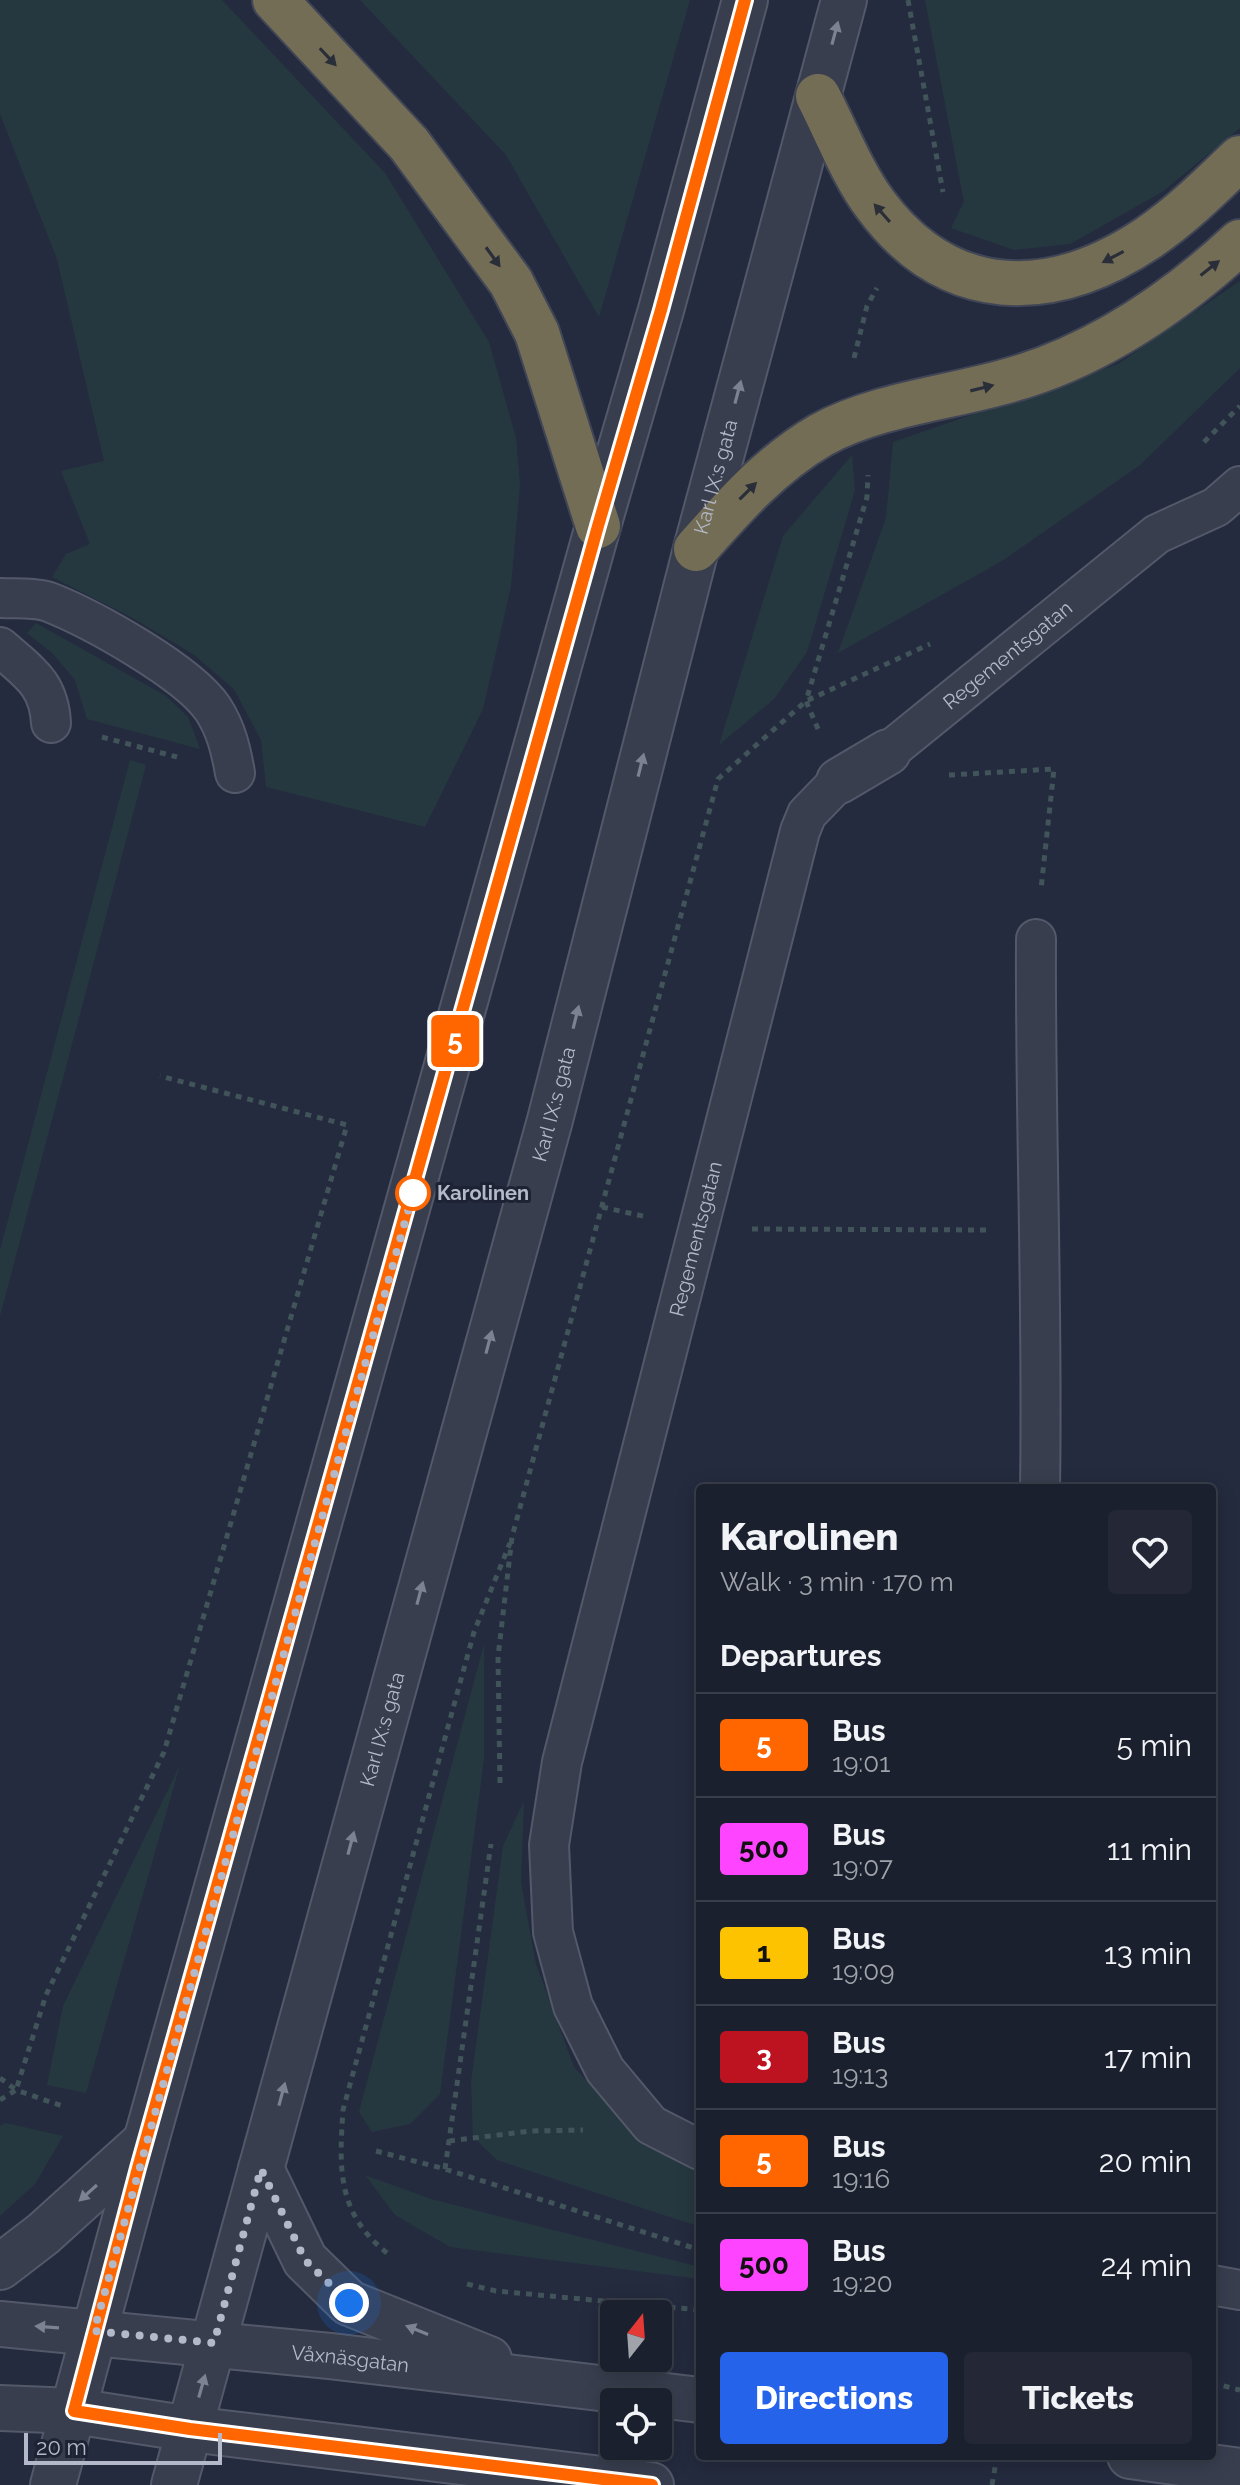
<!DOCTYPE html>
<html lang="en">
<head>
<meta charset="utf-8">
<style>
	body { margin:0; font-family:Raleway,sans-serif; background:#242836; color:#f1f3f6; height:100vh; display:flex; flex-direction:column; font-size:30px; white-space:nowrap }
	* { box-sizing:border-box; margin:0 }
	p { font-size:26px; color:#a0a3aa }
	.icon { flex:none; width:44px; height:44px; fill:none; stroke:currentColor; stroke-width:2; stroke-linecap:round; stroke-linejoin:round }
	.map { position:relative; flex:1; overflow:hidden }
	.drawer { position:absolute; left:696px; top:1484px; width:520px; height:976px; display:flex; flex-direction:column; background:#1b202e; border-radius:8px; box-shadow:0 4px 20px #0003,0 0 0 2px #393e4a }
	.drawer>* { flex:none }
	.badge { padding:0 16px; border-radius:6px; font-size:28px; line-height:52px }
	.needle { width:52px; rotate:17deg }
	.tools { position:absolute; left:600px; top:2300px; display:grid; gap:16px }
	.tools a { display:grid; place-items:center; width:72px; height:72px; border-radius:8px; background:#1b202e; box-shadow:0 4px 20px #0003,0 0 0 2px #393e4a; font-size:40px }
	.scale { position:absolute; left:24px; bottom:20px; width:198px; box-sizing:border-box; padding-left:8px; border:4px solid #b4b9c9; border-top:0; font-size:22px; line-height:28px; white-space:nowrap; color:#b4b9c9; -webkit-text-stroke:6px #1d2333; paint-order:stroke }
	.you { position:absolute; width:40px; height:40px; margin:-20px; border:6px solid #fff; border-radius:50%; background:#1a73e8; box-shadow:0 0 0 12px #1a73e833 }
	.map>.badge { position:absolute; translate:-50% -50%; box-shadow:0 0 0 4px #fff }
	h2 { padding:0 24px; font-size:30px; line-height:72px }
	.round { display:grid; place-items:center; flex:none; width:84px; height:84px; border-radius:8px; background:#242836 }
	.headline { display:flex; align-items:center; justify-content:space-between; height:136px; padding:0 24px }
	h1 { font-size:38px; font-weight:800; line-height:60px }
	.cta { display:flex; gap:16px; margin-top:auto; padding:16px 24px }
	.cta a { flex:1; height:92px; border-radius:8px; background:#2563eb; color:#fff; font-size:32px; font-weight:800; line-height:92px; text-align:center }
	.cta a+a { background:#242836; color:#f1f3f6 }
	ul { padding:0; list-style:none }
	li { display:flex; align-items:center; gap:24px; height:104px; padding:0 24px; border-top:2px solid #393e4a }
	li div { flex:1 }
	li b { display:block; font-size:30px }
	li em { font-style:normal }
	li .badge { min-width:88px; font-weight:700; text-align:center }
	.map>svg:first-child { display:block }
	.green { fill:#26383f }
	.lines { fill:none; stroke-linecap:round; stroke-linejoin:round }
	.service-casing { stroke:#535969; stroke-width:42 }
	.minor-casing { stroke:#535969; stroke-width:48 }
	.tertiary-casing { stroke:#535969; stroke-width:48 }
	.motorway-casing { stroke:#404656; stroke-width:48 }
	.path { stroke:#415459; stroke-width:5; stroke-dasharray:6 6; stroke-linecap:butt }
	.service { stroke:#383e4e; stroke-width:38 }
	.minor { stroke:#383e4e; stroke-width:44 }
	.tertiary { stroke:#383e4e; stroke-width:44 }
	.motorway { stroke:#746d55; stroke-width:44 }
	.oneway { fill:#7c8292 }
	.oneway2 { fill:#2a2e38 }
	.line-casing { stroke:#fff; stroke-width:18 }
	.line { stroke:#f60; stroke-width:12 }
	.walk { stroke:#b4b9c9; stroke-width:8; stroke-dasharray:0 14.4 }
	.stop-dot { fill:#fff; stroke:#f60; stroke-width:4 }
	.labels { text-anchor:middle; stroke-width:6; stroke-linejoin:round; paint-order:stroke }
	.street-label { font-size:20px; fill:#b4b9c9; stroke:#1d2333 }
	.stop-label { font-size:20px; font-weight:bold; fill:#b4b9c9; stroke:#1d2333; text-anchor:start }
</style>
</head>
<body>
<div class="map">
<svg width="1240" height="2485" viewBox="0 0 1240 2485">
	<rect width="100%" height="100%" fill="#242b3e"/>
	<path class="green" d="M 0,0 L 222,0 L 385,173 L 489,342 L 516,438 L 520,484 L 511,586 L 483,709 L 425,827 L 266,787 L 261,740 L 234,689 L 193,654 L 129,616 L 52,577 L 66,554 L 90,544 L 61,471 L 104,461 L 57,259 L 0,114 Z
		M 360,0 L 690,0 L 599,317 L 506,155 Z
		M 925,0 L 1240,0 L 1240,128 L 1162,192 L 1070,244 L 1014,250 L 951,228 L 964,202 Z
		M 1240,281 L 1240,368 L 1140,465 L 1002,561 L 838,653 L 886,518 L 893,442 L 1118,364 Z
		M 852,455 L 855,490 L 807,652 L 774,699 L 719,745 L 783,536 Z
		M 36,623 L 166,696 L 188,717 L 200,749 L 87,719 L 75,680 L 52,653 L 27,633 Z
		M 130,760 L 146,765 L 0,1316 L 0,1250 Z
		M 484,1644 L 484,1759 L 440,2094 L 410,2124 L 372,2132 L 359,2112 Z
		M 180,1765 L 86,2093 L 47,2085 L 63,2006 Z
		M 524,1801 L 521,1883 L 536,1964 L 574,2067 L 645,2146 L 700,2169 L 700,2227 L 497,2160 L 473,2137 L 471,2082 L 503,1846 Z
		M 6,2123 L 63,2136 L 35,2184 L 0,2216 L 0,2126 Z
		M 365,2175 L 431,2199 L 700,2267 L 700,2279 L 450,2247 L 395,2215 Z"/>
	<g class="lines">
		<defs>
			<g id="service">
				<path d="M 0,598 C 15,599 35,597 49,602 C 92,619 188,672 213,709 C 226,729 231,750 235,773"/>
				<path d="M 0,647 C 28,672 49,683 51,723"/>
				<path id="s1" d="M 888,752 L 1157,534 L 1216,507 L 1240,486"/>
				<path d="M 1036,939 C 1035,1122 1043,1305 1040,1488"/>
				<path id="s2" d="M 700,2150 L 651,2125 L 605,2070 L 573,2006 L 553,1932 L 549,1845 L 562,1762 L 800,831 L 807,814 L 839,781"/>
				<path d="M 1212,2285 L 1240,2290"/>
			</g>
			<path id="minor" d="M 839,781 L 888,752"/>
			<g id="tertiary">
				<path d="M 261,2169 L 305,2260 L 349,2303 L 489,2359"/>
				<path d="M 0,2267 L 43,2234 L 146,2141"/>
				<path id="s3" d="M 0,2324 L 330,2356 L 700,2400"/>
				<path d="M 0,2408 L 74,2411 L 190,2429 L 651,2485"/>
				<path d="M 1130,2456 L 1240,2471"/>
				<path d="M 53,2485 L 146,2141 L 598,526 L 661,310 L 745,0"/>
				<path id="s4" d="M 174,2485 L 550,1120 L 696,549 L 844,0"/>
			</g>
			<path id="motorway" d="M 275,0 L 409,144 L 511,282 L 537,333 L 598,526
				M 818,96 C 835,129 853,175 875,204 C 948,303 1051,303 1148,238 C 1182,215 1211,186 1240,158
				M 696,549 C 734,506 771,464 821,435 C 875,405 948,398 1007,381 C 1095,357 1174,303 1240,242"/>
		</defs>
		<use href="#service" class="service-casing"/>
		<use href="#minor" class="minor-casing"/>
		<use href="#tertiary" class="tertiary-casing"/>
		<use href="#motorway" class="motorway-casing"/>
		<path class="path" d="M 908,0 L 943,192
			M 854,358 L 867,306 L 877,288
			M 1204,442 L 1240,406
			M 818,729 L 806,701 L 867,497 L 868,475
			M 102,737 L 177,757
			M 949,775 L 1054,769 L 1041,889
			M 602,1207 L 647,1217
			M 752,1229 L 986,1230
			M 500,1783 L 498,1657 L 512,1537 L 718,779 L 806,701 L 930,644
			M 0,2078 L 16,2090 L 46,1995 L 164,1752 L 347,1125 L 160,1076
			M 0,2100 L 16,2090 L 65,2107
			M 449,2141 L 531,2131 L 583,2130
			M 376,2151 L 445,2169 L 700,2250
			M 445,2169 L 491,1844
			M 387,2253 C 337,2213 339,2169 343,2110 L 474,1632 L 510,1543
			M 467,2284 L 496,2291 L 700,2310
			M 1212,2383 L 1240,2390
			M 992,2485 L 997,2456"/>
		<use href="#service" class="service"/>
		<use href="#minor" class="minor"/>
		<use href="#tertiary" class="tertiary"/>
		<use href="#motorway" class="motorway"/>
	</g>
	<defs><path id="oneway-solid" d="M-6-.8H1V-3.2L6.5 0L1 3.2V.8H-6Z" transform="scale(2)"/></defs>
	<g class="oneway">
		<use href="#oneway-solid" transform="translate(835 33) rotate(-75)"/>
		<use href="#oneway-solid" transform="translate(738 392) rotate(-75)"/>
		<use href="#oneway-solid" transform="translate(641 765) rotate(-76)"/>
		<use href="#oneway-solid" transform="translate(576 1017) rotate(-76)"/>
		<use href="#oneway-solid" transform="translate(489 1342) rotate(-75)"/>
		<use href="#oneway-solid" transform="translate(420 1593) rotate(-75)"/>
		<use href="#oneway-solid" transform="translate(351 1843) rotate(-75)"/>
		<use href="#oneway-solid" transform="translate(282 2094) rotate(-75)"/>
		<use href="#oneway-solid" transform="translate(88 2193) rotate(138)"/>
		<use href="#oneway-solid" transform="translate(47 2327) rotate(-176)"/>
		<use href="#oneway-solid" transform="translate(417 2330) rotate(-158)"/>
		<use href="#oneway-solid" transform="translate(202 2386) rotate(-74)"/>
	</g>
	<g class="oneway2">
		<use href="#oneway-solid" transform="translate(328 57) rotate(47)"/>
		<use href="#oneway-solid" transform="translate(882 213) rotate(-131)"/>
		<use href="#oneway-solid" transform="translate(493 257) rotate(54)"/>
		<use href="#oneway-solid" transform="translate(1113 257) rotate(152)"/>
		<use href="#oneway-solid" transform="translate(1210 268) rotate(-38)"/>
		<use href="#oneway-solid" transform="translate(982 388) rotate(-14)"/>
		<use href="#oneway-solid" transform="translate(748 491) rotate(-45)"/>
	</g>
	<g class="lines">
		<defs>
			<path id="line" d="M 652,2485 L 190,2429 L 74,2411 L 138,2168 L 598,526 L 661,310 L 745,0"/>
		</defs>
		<use href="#line" class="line-casing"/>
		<use href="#line" class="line"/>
		<path class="walk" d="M 349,2303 L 305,2260 L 261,2169 L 214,2343 L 94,2331 L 417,1179 L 413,1193"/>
	</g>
	<circle class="stop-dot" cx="413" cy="1193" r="16"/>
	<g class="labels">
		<g class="street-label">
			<text dy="7" stroke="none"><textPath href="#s4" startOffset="2080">Karl IX:s gata</textPath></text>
			<text dy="7" stroke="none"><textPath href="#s1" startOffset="154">Regementsgatan</textPath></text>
			<text dy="7" stroke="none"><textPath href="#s4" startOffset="1432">Karl IX:s gata</textPath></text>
			<text dy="7" stroke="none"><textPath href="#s2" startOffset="986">Regementsgatan</textPath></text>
			<text dy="7" stroke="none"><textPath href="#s4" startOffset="784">Karl IX:s gata</textPath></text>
			<text dy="7" stroke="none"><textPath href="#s3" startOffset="352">Våxnäsgatan</textPath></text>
		</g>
		<g class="stop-label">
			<text x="437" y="1200">Karolinen</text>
		</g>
	</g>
</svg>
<div class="tools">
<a><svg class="needle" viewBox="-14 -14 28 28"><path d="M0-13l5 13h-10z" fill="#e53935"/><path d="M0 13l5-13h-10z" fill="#a0a3aa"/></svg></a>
<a><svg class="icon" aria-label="locate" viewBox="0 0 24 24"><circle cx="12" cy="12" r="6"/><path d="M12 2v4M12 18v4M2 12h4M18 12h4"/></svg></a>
</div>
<div class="scale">20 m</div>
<div class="you" style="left:349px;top:2303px"></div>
<b class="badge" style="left:455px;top:1041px;background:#f60;color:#fff">5</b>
<section class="drawer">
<div class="headline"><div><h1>Karolinen</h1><p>Walk · 3 min · 170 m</p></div><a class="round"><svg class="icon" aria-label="heart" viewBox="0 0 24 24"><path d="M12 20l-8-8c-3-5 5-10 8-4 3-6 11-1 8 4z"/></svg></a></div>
<h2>Departures</h2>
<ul>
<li><span class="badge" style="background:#f60;color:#fff">5</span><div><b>Bus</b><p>19:01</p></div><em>5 min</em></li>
<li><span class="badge" style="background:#f4f;color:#111">500</span><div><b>Bus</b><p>19:07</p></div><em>11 min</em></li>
<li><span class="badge" style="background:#fdc300;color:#111">1</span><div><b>Bus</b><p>19:09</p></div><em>13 min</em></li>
<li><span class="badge" style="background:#bd1220;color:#fff">3</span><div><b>Bus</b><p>19:13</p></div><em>17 min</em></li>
<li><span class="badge" style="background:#f60;color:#fff">5</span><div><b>Bus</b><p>19:16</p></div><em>20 min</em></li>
<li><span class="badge" style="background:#f4f;color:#111">500</span><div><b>Bus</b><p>19:20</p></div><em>24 min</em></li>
</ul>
<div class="cta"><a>Directions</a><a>Tickets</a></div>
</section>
</div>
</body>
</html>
